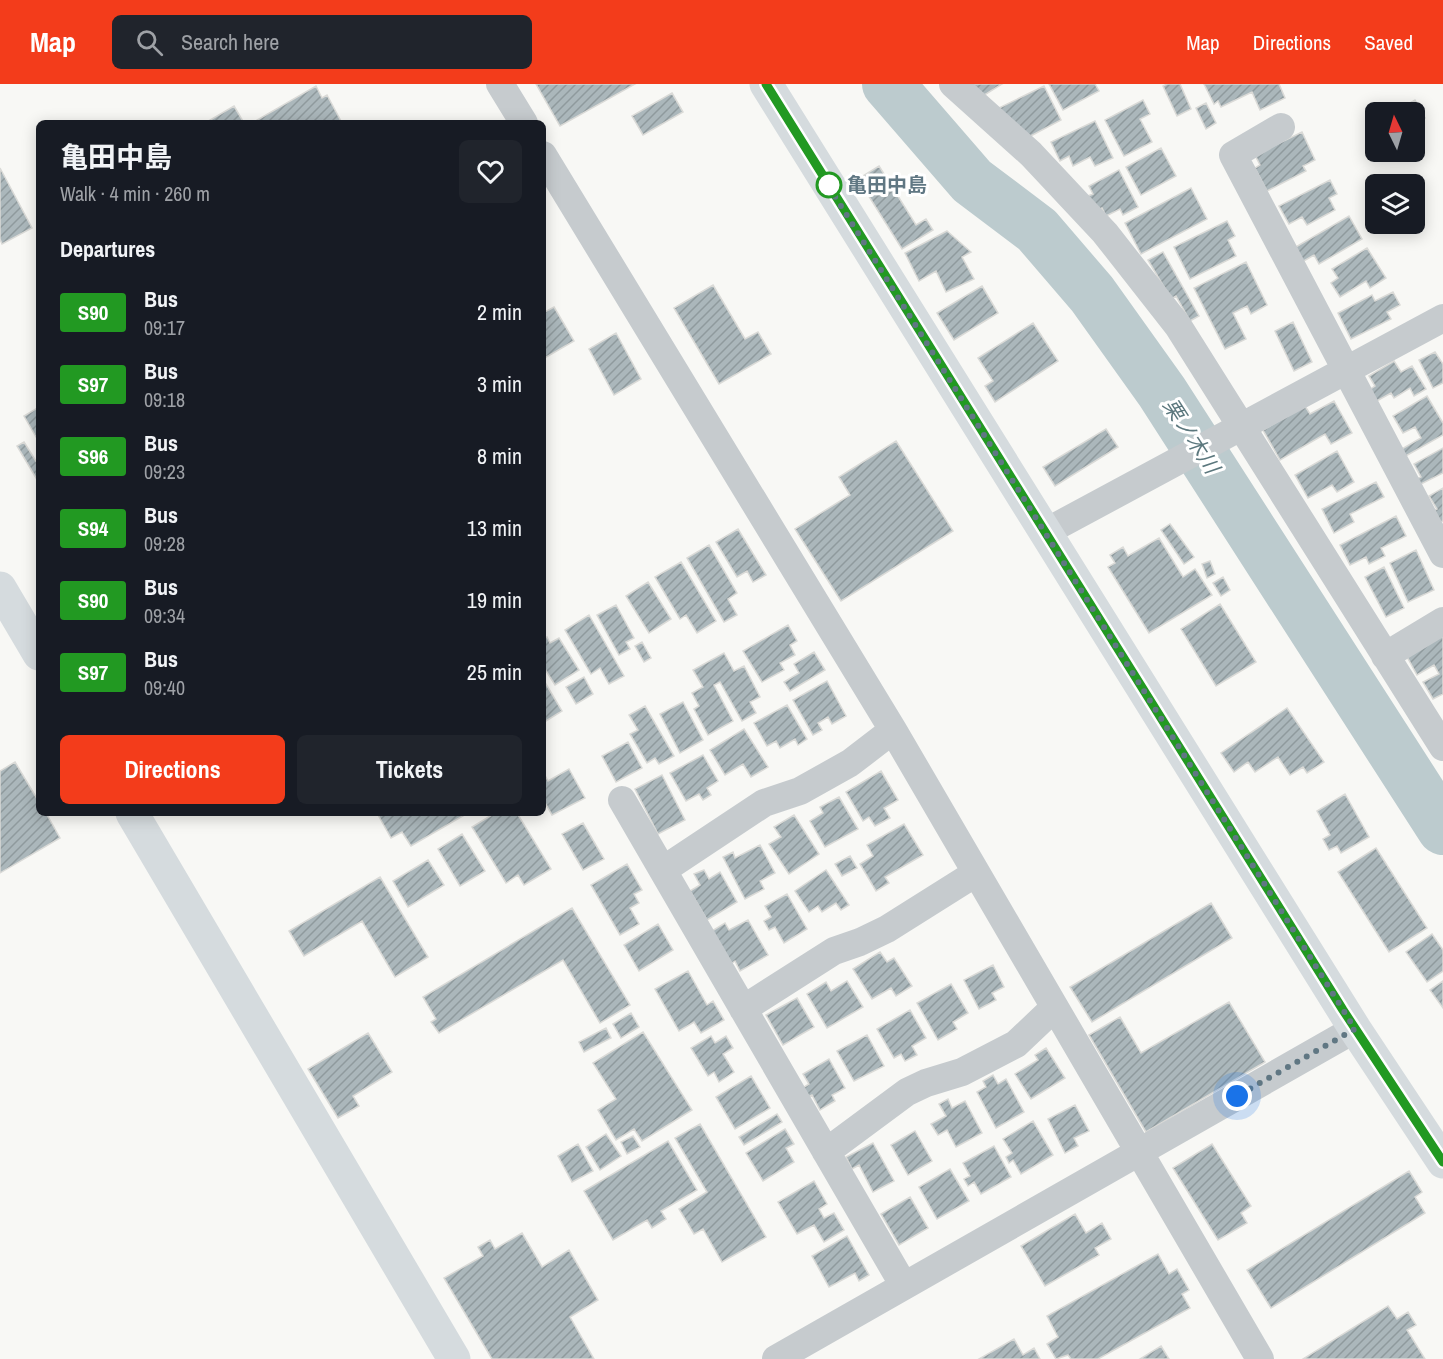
<!DOCTYPE html>
<html lang="en">
<head>
<meta charset="utf-8">
<style>
	body { margin:0; font-family:"Archivo Narrow","Noto Sans JP",sans-serif; background:#20242c; color:#f1f3f6; height:100vh; display:flex; flex-direction:column; font-size:22px; white-space:nowrap }
	* { box-sizing:border-box; margin:0 }
	p { font-size:20px; color:#9ea1a6 }
	.icon { flex:none; width:33px; height:33px; fill:none; stroke:currentColor; stroke-width:2; stroke-linecap:round; stroke-linejoin:round }
	.map { position:relative; flex:1; overflow:hidden }
	.sheet { position:absolute; left:36px; top:36px; width:510px; height:696px; display:flex; flex-direction:column; background:#171b24; border-radius:9px; box-shadow:0 3px 15px #0003 }
	.sheet>* { flex:none }
	.badge { padding:0 12px; border-radius:4px; font-size:21px; line-height:39px }
	.needle { width:39px; rotate:355deg }
	.fabs { position:absolute; left:1365px; top:18px; display:grid; gap:12px }
	.fabs a { display:grid; place-items:center; width:60px; height:60px; border-radius:9px; background:#171b24; box-shadow:0 3px 15px #0003; font-size:30px }
	.you { position:absolute; width:30px; height:30px; margin:-15px; border:4px solid #fff; border-radius:50%; background:#1a73e8; box-shadow:0 0 0 9px #1a73e833 }
	.map>.badge { position:absolute; translate:-50% -50%; box-shadow:0 0 0 3px #fff }
	h2 { padding:0 24px; font-size:22px; line-height:54px }
	.round { display:grid; place-items:center; flex:none; width:63px; height:63px; border-radius:9px; background:#20242c }
	.headline { display:flex; align-items:center; justify-content:space-between; height:102px; padding:0 24px }
	h1 { font-size:28px; font-weight:700; line-height:45px }
	.action { display:flex; gap:12px; margin-top:auto; padding:12px 24px }
	.action a { flex:1; height:69px; border-radius:9px; background:#f33c1b; color:#fff; font-size:24px; font-weight:700; line-height:69px; text-align:center }
	.action a+a { background:#20242c; color:#f1f3f6 }
	ul { padding:0; list-style:none }
	li { display:flex; align-items:center; gap:18px; height:72px; padding:0 24px }
	li div { flex:1 }
	li b { display:block; font-size:22px }
	li em { font-style:normal }
	li .badge { min-width:66px; font-weight:700; text-align:center }
	header { display:flex; align-items:center; gap:36px; box-sizing:border-box; height:84px; padding:0 30px; background:#f33c1b; color:#fff }
	header strong { font-size:28px }
	nav { display:flex; gap:33px; margin-inline-start:auto; font-size:21px }
	.search { width:420px; height:54px; background:#20242c; display:flex; align-items:center; gap:15px; box-sizing:border-box; padding:0 21px; border-radius:9px; color:#9ea1a6; font-size:22px }
	.map>svg:first-child { display:block }
	.lines { fill:none; stroke-linecap:round; stroke-linejoin:round }
	.river { stroke:#bccbce; stroke-width:52 }
	.building { fill:url(#building-hatch); stroke:#dadad7; stroke-width:1.5 }
	.street { stroke:#c6cbce; stroke-width:28 }
	.secondary { stroke:#d5dbde; stroke-width:33 }
	.primary { stroke:#d5dbde; stroke-width:33 }
	.line-casing { stroke:#fff; stroke-width:14 }
	.line { stroke:#292; stroke-width:9 }
	.walk { stroke:#607783; stroke-width:6; stroke-dasharray:0 10.8 }
	.stop-dot { fill:#fff; stroke:#292; stroke-width:3 }
	.labels { text-anchor:middle; stroke-width:6; stroke-linejoin:round; paint-order:stroke }
	.stop-label { font-size:20px; font-weight:bold; fill:#607783; stroke:#fff; text-anchor:start }
	.water-label { font-size:21px; font-style:italic; fill:#5b777d; stroke:#fff }
</style>
</head>
<body>
<header>
<strong>Map</strong>
<div class="search"><svg class="icon" aria-label="search" viewBox="0 0 24 24"><circle cx="10" cy="10" r="6"/><path d="M15 15l6 6"/></svg>Search here</div>
<nav><a>Map</a><a>Directions</a><a>Saved</a></nav>
</header>
<div class="map">
<svg width="1443" height="1275" viewBox="0 0 1443 1275">
	<defs>
		<pattern id="building-hatch" width="6" height="6" patternUnits="userSpaceOnUse" patternTransform="scale(1.5)"><rect width="6" height="6" fill="#abb7bb"/><path d="M-1 1l2-2M0 6l6-6M5 7l2-2" fill="none" stroke="#8f9a9d"/></pattern>
	</defs>
	<rect width="100%" height="100%" fill="#f8f8f5"/>
	<g class="lines">
		<path class="river" d="M 888,0 L 972,97 L 1037,146 L 1092,210 L 1162,308 L 1443,745"/>
	</g>
	<path class="building" d="M 536,0 L 635,0 L 560,42 Z
		M 968,0 L 1002,0 L 978,15 Z
		M 1049,0 L 1095,0 L 1099,7 L 1063,26 Z
		M 1167,0 L 1180,0 L 1191,25 L 1177,32 L 1163,2 Z
		M 1204,0 L 1279,0 L 1285,14 L 1260,26 L 1252,8 L 1221,23 L 1218,17 L 1214,20 Z
		M 316,2 L 322,14 L 327,11 L 342,39 L 252,39 Z
		M 1044,2 L 1061,36 L 1025,55 L 999,24 Z
		M 672,9 L 683,28 L 643,51 L 632,32 Z
		M 1143,16 L 1150,30 L 1140,35 L 1152,58 L 1124,72 L 1105,36 Z
		M 1415,16 L 1425,34 L 1414,40 L 1414,28 L 1406,28 L 1403,23 Z
		M 1206,19 L 1216,39 L 1206,45 L 1196,24 Z
		M 234,22 L 244,39 L 205,39 Z
		M 1095,37 L 1113,74 L 1095,82 L 1090,73 L 1073,82 L 1069,72 L 1060,77 L 1051,58 Z
		M 1302,48 L 1315,76 L 1303,82 L 1306,87 L 1267,107 L 1255,84 L 1260,81 L 1255,71 Z
		M 1161,64 L 1176,92 L 1141,111 L 1126,83 Z
		M 879,82 L 916,141 L 926,135 L 933,146 L 902,165 L 858,95 Z
		M 0,84 L 32,144 L 2,160 L 0,155 Z
		M 1119,86 L 1138,123 L 1123,131 L 1120,125 L 1106,132 L 1102,124 L 1096,127 L 1088,112 L 1093,110 L 1089,102 Z
		M 1330,96 L 1337,110 L 1329,114 L 1335,126 L 1307,141 L 1302,133 L 1289,140 L 1279,122 Z
		M 1191,104 L 1207,135 L 1141,170 L 1125,139 Z
		M 1349,132 L 1362,155 L 1319,180 L 1314,171 L 1302,178 L 1294,164 Z
		M 1227,137 L 1235,152 L 1228,156 L 1236,172 L 1190,195 L 1174,163 Z
		M 947,147 L 971,168 L 962,173 L 974,195 L 946,208 L 936,187 L 919,197 L 905,169 Z
		M 1367,164 L 1386,194 L 1370,204 L 1366,197 L 1340,213 L 1331,199 L 1338,194 L 1332,185 Z
		M 1163,168 L 1199,232 L 1190,237 L 1176,212 L 1171,215 L 1148,176 Z
		M 1246,178 L 1267,221 L 1251,230 L 1247,222 L 1233,229 L 1246,255 L 1225,265 L 1194,204 Z
		M 713,201 L 745,255 L 758,248 L 771,270 L 719,300 L 674,224 Z
		M 982,202 L 998,229 L 954,256 L 937,229 Z
		M 1393,208 L 1400,221 L 1387,228 L 1391,235 L 1351,255 L 1338,229 L 1372,211 L 1375,217 Z
		M 554,223 L 574,257 L 543,275 L 543,229 Z
		M 1293,238 L 1312,278 L 1294,287 L 1275,247 Z
		M 1033,239 L 1058,277 L 995,318 L 985,302 L 993,297 L 978,274 Z
		M 616,249 L 641,295 L 614,311 L 589,265 Z
		M 1435,268 L 1443,280 L 1443,299 L 1433,304 L 1419,276 Z
		M 1394,277 L 1401,288 L 1412,282 L 1426,305 L 1414,312 L 1410,304 L 1394,314 L 1391,309 L 1375,318 L 1369,306 L 1375,302 L 1369,292 Z
		M 1427,312 L 1443,339 L 1443,351 L 1404,373 L 1400,366 L 1421,354 L 1415,343 L 1403,349 L 1393,332 Z
		M 1334,317 L 1352,349 L 1331,360 L 1325,350 L 1280,376 L 1263,346 L 1305,322 L 1310,330 Z
		M 39,323 L 39,358 L 24,332 Z
		M 1106,345 L 1118,363 L 1055,402 L 1043,383 Z
		M 896,357 L 953,447 L 841,517 L 795,445 L 850,411 L 839,393 Z
		M 24,358 L 39,382 L 39,399 L 17,362 Z
		M 1443,364 L 1443,389 L 1417,402 L 1414,396 L 1421,393 L 1414,380 Z
		M 1337,367 L 1354,398 L 1337,408 L 1332,401 L 1308,414 L 1295,391 Z
		M 1376,398 L 1384,413 L 1350,430 L 1354,438 L 1334,449 L 1322,425 Z
		M 1443,404 L 1443,437 L 1435,441 L 1428,430 L 1437,425 L 1429,412 Z
		M 1396,432 L 1406,452 L 1381,464 L 1385,472 L 1369,480 L 1366,473 L 1350,481 L 1340,461 Z
		M 1170,440 L 1194,473 L 1184,480 L 1161,446 Z
		M 738,445 L 766,491 L 753,498 L 747,487 L 737,493 L 716,458 Z
		M 1159,454 L 1183,493 L 1195,485 L 1212,511 L 1149,549 L 1108,483 L 1115,479 L 1110,471 L 1123,463 L 1128,472 Z
		M 709,461 L 737,509 L 728,515 L 737,531 L 724,538 L 687,474 Z
		M 1416,466 L 1434,506 L 1408,518 L 1390,479 Z
		M 1210,477 L 1215,490 L 1207,494 L 1202,480 Z
		M 681,478 L 716,537 L 697,549 L 686,531 L 680,535 L 655,493 Z
		M 1384,483 L 1404,524 L 1386,533 L 1365,493 Z
		M 1223,493 L 1230,506 L 1221,512 L 1213,499 Z
		M 648,498 L 671,535 L 649,549 L 626,512 Z
		M 1220,520 L 1256,578 L 1216,602 L 1181,545 Z
		M 616,521 L 634,554 L 626,558 L 630,565 L 619,571 L 597,531 Z
		M 589,531 L 624,592 L 609,600 L 600,584 L 591,590 L 565,546 Z
		M 788,541 L 797,557 L 790,561 L 795,571 L 780,579 L 784,586 L 762,598 L 743,567 Z
		M 1443,552 L 1443,610 L 1433,615 L 1423,598 L 1439,590 L 1434,581 L 1417,591 L 1405,569 Z
		M 547,553 L 550,559 L 559,554 L 579,586 L 555,601 L 543,582 L 543,556 Z
		M 642,558 L 651,574 L 644,578 L 635,562 Z
		M 814,568 L 825,586 L 790,607 L 784,598 L 799,589 L 794,580 Z
		M 724,569 L 734,587 L 744,582 L 760,613 L 750,618 L 756,629 L 742,637 L 720,598 L 714,601 L 733,637 L 708,651 L 694,625 L 699,622 L 692,609 L 703,603 L 693,586 Z
		M 584,593 L 593,610 L 576,620 L 566,603 Z
		M 543,595 L 562,627 L 546,637 L 543,633 Z
		M 827,597 L 846,632 L 832,640 L 828,633 L 818,639 L 822,646 L 813,651 L 793,616 Z
		M 683,618 L 703,656 L 680,669 L 660,630 Z
		M 787,621 L 807,655 L 798,661 L 795,655 L 780,664 L 776,657 L 767,662 L 754,639 Z
		M 645,622 L 674,672 L 659,680 L 655,674 L 647,679 L 630,650 L 638,646 L 629,631 Z
		M 1287,624 L 1324,678 L 1307,689 L 1303,683 L 1290,691 L 1278,673 L 1255,688 L 1248,678 L 1234,688 L 1221,669 Z
		M 744,645 L 768,683 L 751,693 L 743,680 L 725,691 L 710,666 Z
		M 628,658 L 642,684 L 616,698 L 602,672 Z
		M 703,671 L 718,697 L 707,704 L 711,711 L 703,716 L 699,710 L 686,717 L 670,689 Z
		M 15,678 L 39,718 L 39,729 L 46,729 L 60,754 L 0,789 L 0,687 Z
		M 569,685 L 585,714 L 552,731 L 543,715 L 543,688 L 548,697 Z
		M 881,687 L 898,716 L 884,724 L 890,734 L 875,742 L 869,733 L 863,737 L 846,708 Z
		M 662,691 L 685,736 L 658,750 L 635,705 Z
		M 1345,710 L 1369,753 L 1341,769 L 1337,762 L 1329,766 L 1323,755 L 1330,751 L 1317,727 Z
		M 839,713 L 858,745 L 825,763 L 810,737 L 823,729 L 820,723 Z
		M 377,729 L 468,729 L 411,762 L 402,748 L 391,754 Z
		M 495,729 L 517,729 L 551,785 L 524,801 L 518,791 L 506,799 L 472,743 Z
		M 794,731 L 819,770 L 789,790 L 769,760 L 781,753 L 774,743 Z
		M 583,739 L 604,775 L 583,786 L 562,750 Z
		M 904,740 L 923,771 L 885,793 L 889,799 L 876,807 L 860,780 L 873,772 L 867,761 Z
		M 462,750 L 485,787 L 460,802 L 438,765 Z
		M 760,761 L 775,789 L 760,797 L 764,805 L 745,815 L 723,773 L 733,768 L 735,774 Z
		M 1376,764 L 1427,844 L 1389,868 L 1338,788 Z
		M 850,772 L 857,784 L 842,792 L 835,780 Z
		M 428,776 L 444,801 L 408,823 L 393,797 Z
		M 627,780 L 642,806 L 634,810 L 639,819 L 630,824 L 639,840 L 620,851 L 591,801 Z
		M 704,786 L 709,795 L 720,788 L 737,818 L 707,836 L 690,807 L 700,801 L 694,790 Z
		M 826,786 L 849,821 L 841,826 L 836,819 L 822,828 L 818,822 L 809,828 L 795,807 Z
		M 380,793 L 428,873 L 395,893 L 362,837 L 304,872 L 289,847 Z
		M 787,810 L 807,845 L 784,859 L 775,843 L 769,846 L 764,837 L 771,833 L 765,822 Z
		M 1211,819 L 1232,854 L 1092,938 L 1070,903 Z
		M 572,824 L 630,921 L 600,939 L 563,876 L 439,949 L 431,938 L 436,935 L 423,913 Z
		M 748,836 L 768,871 L 740,887 L 735,877 L 726,883 L 707,850 L 725,839 L 729,846 Z
		M 658,840 L 673,866 L 639,887 L 624,861 Z
		M 1432,850 L 1443,866 L 1443,887 L 1427,898 L 1406,868 Z
		M 880,868 L 887,878 L 894,874 L 912,902 L 896,912 L 891,904 L 872,915 L 853,885 Z
		M 993,881 L 1004,903 L 992,909 L 996,916 L 979,925 L 964,896 Z
		M 688,887 L 707,921 L 713,917 L 724,936 L 701,949 L 694,938 L 679,947 L 655,905 Z
		M 847,897 L 863,923 L 827,944 L 807,910 L 826,898 L 831,907 Z
		M 1443,897 L 1443,924 L 1430,906 Z
		M 951,900 L 968,929 L 953,938 L 957,945 L 938,956 L 917,919 Z
		M 797,914 L 814,943 L 783,961 L 766,931 Z
		M 1229,918 L 1265,978 L 1146,1048 L 1089,951 L 1120,933 L 1141,969 Z
		M 910,926 L 926,954 L 912,962 L 917,971 L 905,977 L 901,970 L 894,974 L 877,945 Z
		M 631,929 L 639,943 L 621,954 L 613,940 Z
		M 606,944 L 611,954 L 584,968 L 579,958 Z
		M 643,948 L 692,1026 L 642,1057 L 634,1045 L 616,1056 L 598,1026 L 616,1015 L 593,979 Z
		M 368,949 L 392,988 L 353,1012 L 359,1022 L 338,1034 L 308,985 Z
		M 867,951 L 884,982 L 854,997 L 837,967 Z
		M 711,952 L 715,959 L 726,952 L 733,964 L 723,970 L 734,988 L 719,998 L 714,988 L 708,992 L 691,964 Z
		M 1046,964 L 1065,994 L 1031,1015 L 1015,990 L 1038,976 L 1035,971 Z
		M 829,975 L 845,1004 L 832,1011 L 835,1017 L 820,1026 L 812,1011 L 806,1014 L 801,1005 L 809,1000 L 803,990 Z
		M 993,991 L 998,1000 L 1006,995 L 1024,1028 L 996,1044 L 977,1008 L 986,1003 L 983,997 Z
		M 751,992 L 770,1024 L 735,1045 L 716,1013 Z
		M 948,1015 L 952,1024 L 965,1017 L 982,1049 L 956,1063 L 947,1046 L 938,1051 L 931,1040 L 946,1032 L 939,1020 Z
		M 1075,1021 L 1089,1047 L 1074,1054 L 1078,1062 L 1065,1069 L 1048,1035 Z
		M 777,1030 L 782,1038 L 744,1061 L 739,1053 Z
		M 1033,1037 L 1053,1071 L 1021,1090 L 1013,1076 L 1009,1079 L 1006,1073 L 1012,1069 L 1003,1055 Z
		M 700,1040 L 766,1153 L 722,1178 L 703,1145 L 694,1150 L 679,1125 L 707,1108 L 675,1054 Z
		M 785,1045 L 794,1060 L 786,1064 L 794,1078 L 763,1097 L 746,1069 Z
		M 915,1047 L 932,1077 L 908,1091 L 891,1061 Z
		M 606,1050 L 621,1072 L 600,1086 L 586,1063 Z
		M 633,1052 L 640,1063 L 627,1070 L 621,1058 Z
		M 668,1057 L 697,1106 L 661,1127 L 666,1135 L 652,1144 L 647,1136 L 613,1156 L 584,1107 Z
		M 873,1059 L 894,1097 L 873,1108 L 859,1081 L 852,1085 L 846,1073 Z
		M 578,1060 L 593,1087 L 572,1098 L 558,1072 Z
		M 1212,1060 L 1251,1122 L 1241,1129 L 1247,1139 L 1218,1156 L 1173,1084 Z
		M 994,1062 L 1011,1093 L 981,1110 L 974,1098 L 968,1102 L 964,1095 L 970,1092 L 963,1079 Z
		M 950,1085 L 969,1117 L 937,1135 L 919,1103 Z
		M 1409,1087 L 1422,1108 L 1415,1113 L 1425,1129 L 1271,1224 L 1247,1186 Z
		M 814,1097 L 827,1120 L 819,1125 L 824,1134 L 834,1129 L 844,1146 L 824,1158 L 814,1141 L 797,1150 L 778,1118 Z
		M 910,1113 L 928,1144 L 899,1161 L 881,1130 Z
		M 1075,1130 L 1086,1149 L 1102,1139 L 1111,1155 L 1095,1164 L 1099,1171 L 1045,1202 L 1021,1162 Z
		M 522,1149 L 542,1183 L 569,1166 L 598,1216 L 570,1233 L 594,1275 L 492,1275 L 444,1194 L 483,1172 L 478,1163 L 490,1156 L 495,1165 Z
		M 847,1152 L 869,1191 L 859,1197 L 855,1189 L 829,1203 L 812,1172 Z
		M 1158,1170 L 1169,1190 L 1177,1185 L 1189,1206 L 1182,1210 L 1190,1224 L 1098,1275 L 1071,1275 L 1068,1271 L 1056,1275 L 1047,1260 L 1058,1253 L 1047,1232 Z
		M 1388,1222 L 1397,1235 L 1408,1228 L 1416,1241 L 1407,1246 L 1425,1275 L 1303,1275 Z
		M 1014,1255 L 1023,1271 L 1034,1264 L 1040,1275 L 979,1275 Z
		M 1161,1262 L 1169,1275 L 1140,1275 Z"/>
	<g class="lines">
		<path class="street" d="M 500,0 L 524,39
			M 953,0 L 1031,70 L 1105,149 L 1178,242 L 1443,663
			M 1281,43 L 1233,71 L 1443,470
			M 543,71 L 893,646 L 1260,1275
			M 1044,449 L 1443,234
			M 1385,572 L 1443,537
			M 622,716 L 904,1202
			M 663,786 L 764,719 L 800,707 L 850,679 L 893,646
			M 743,925 L 834,867 L 860,858 L 887,845 L 976,789
			M 826,1068 L 907,1008 L 926,999 L 962,988 L 1016,960 L 1054,924
			M 776,1275 L 1355,945"/>
		<path class="secondary" d="M 0,504 L 39,570
			M 132,729 L 454,1275"/>
		<path class="primary" d="M 766,0 L 1355,945 L 1443,1078"/>
	</g>
	<g class="lines">
		<defs>
			<path id="line" d="M 766,0 L 1343,926 L 1443,1078"/>
		</defs>
		<use href="#line" class="line-casing"/>
		<use href="#line" class="line"/>
		<path class="walk" d="M 829,101 L 826,98 L 1355,945 L 1237,1012"/>
	</g>
	<circle class="stop-dot" cx="829" cy="101" r="12"/>
	<g class="labels">
		<g class="stop-label">
			<text x="847" y="108">亀田中島</text>
		</g>
		<g class="water-label">
			<text transform="translate(1191 352) rotate(57)" y="7">栗ノ木川</text>
		</g>
	</g>
</svg>
<div class="fabs">
<a><svg class="needle" viewBox="-14 -14 28 28"><path d="M0-13l5 13h-10z" fill="#e53935"/><path d="M0 13l5-13h-10z" fill="#9ea1a6"/></svg></a>
<a><svg class="icon" aria-label="layers" viewBox="0 0 24 24"><path d="M12 4l9 5-9 5-9-5zM3 14l9 5 9-5"/></svg></a>
</div>
<div class="you" style="left:1237px;top:1012px"></div>
<section class="sheet">
<div class="headline"><div><h1>亀田中島</h1><p>Walk · 4 min · 260 m</p></div><a class="round"><svg class="icon" aria-label="heart" viewBox="0 0 24 24"><path d="M12 20l-8-8c-3-5 5-10 8-4 3-6 11-1 8 4z"/></svg></a></div>
<h2>Departures</h2>
<ul>
<li><span class="badge" style="background:#292;color:#fff">S90</span><div><b>Bus</b><p>09:17</p></div><em>2 min</em></li>
<li><span class="badge" style="background:#292;color:#fff">S97</span><div><b>Bus</b><p>09:18</p></div><em>3 min</em></li>
<li><span class="badge" style="background:#292;color:#fff">S96</span><div><b>Bus</b><p>09:23</p></div><em>8 min</em></li>
<li><span class="badge" style="background:#292;color:#fff">S94</span><div><b>Bus</b><p>09:28</p></div><em>13 min</em></li>
<li><span class="badge" style="background:#292;color:#fff">S90</span><div><b>Bus</b><p>09:34</p></div><em>19 min</em></li>
<li><span class="badge" style="background:#292;color:#fff">S97</span><div><b>Bus</b><p>09:40</p></div><em>25 min</em></li>
</ul>
<div class="action"><a>Directions</a><a>Tickets</a></div>
</section>
</div>
</body>
</html>
